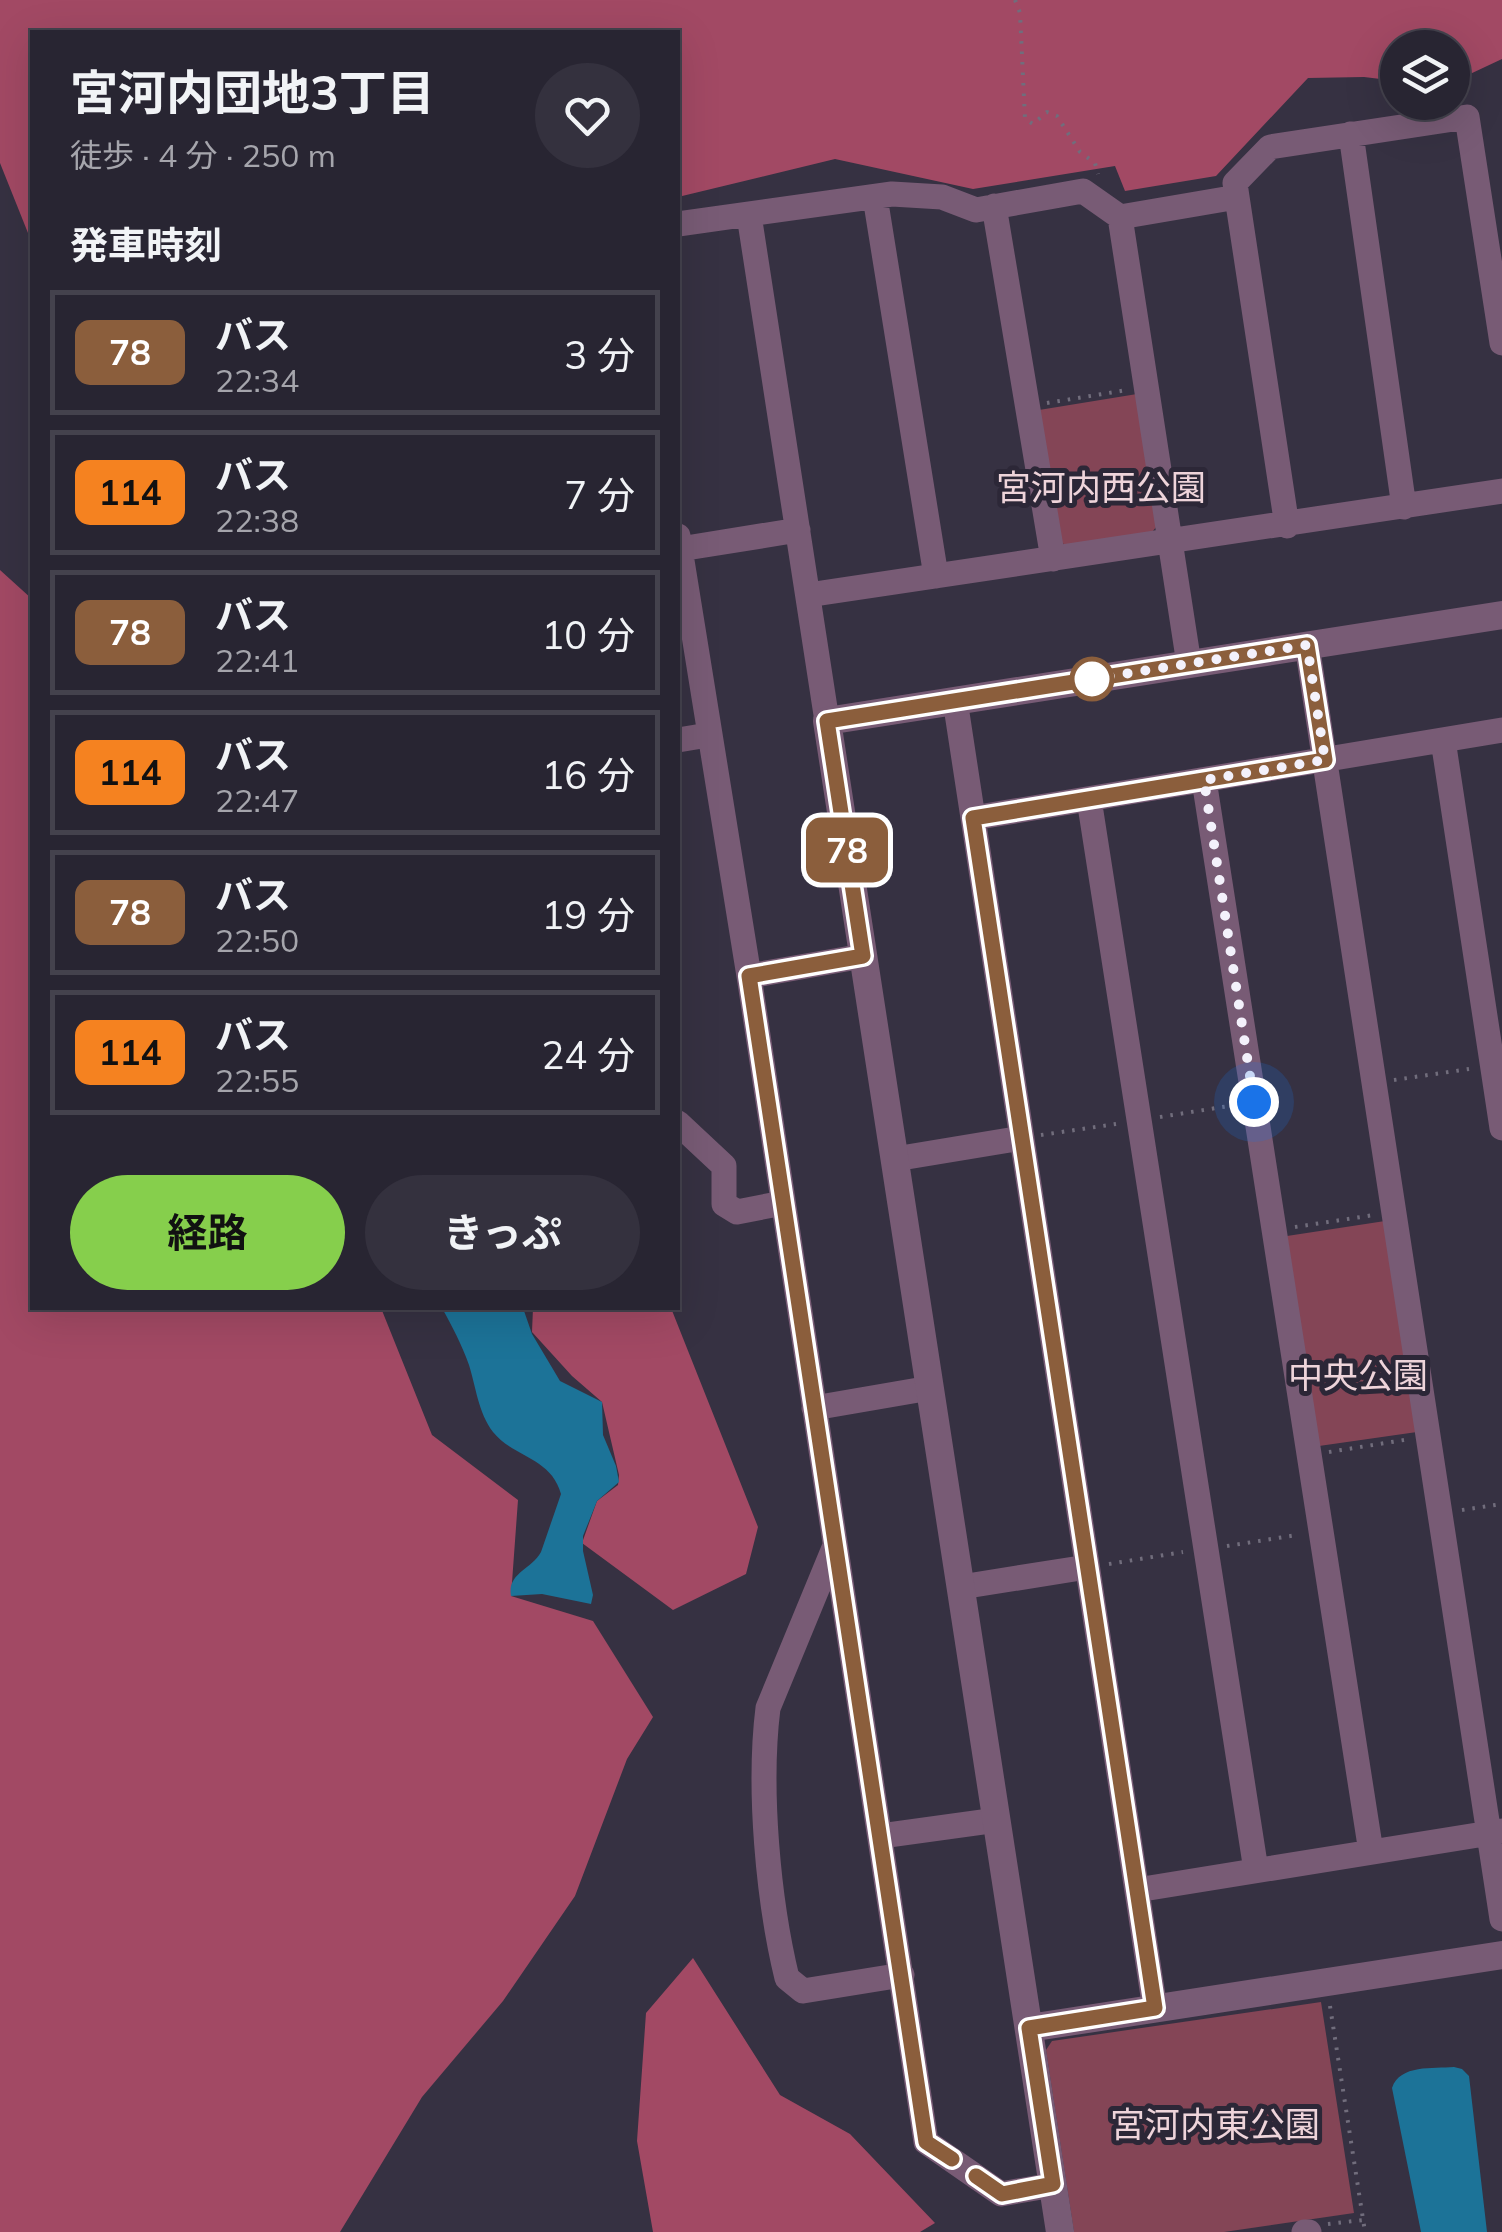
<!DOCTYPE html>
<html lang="ja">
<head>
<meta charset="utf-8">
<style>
	body { margin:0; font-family:Mulish,"Noto Sans JP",sans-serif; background:#34313e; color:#f1f3f6; height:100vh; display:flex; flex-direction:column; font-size:38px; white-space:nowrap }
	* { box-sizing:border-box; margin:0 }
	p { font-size:32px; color:#a5a5ac }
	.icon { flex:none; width:55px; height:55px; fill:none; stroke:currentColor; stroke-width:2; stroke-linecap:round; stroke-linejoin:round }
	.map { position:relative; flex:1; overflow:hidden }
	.side { position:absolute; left:30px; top:30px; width:650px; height:1280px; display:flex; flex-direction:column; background:#282532; border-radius:0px; box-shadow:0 10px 40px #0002,0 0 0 2px #44424d }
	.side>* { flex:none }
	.badge { padding:0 20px; border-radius:15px; font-size:35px; line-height:65px }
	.controls { position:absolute; left:1380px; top:30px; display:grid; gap:20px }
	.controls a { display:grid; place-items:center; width:90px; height:90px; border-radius:50%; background:#282532; box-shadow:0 10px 40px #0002,0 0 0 2px #44424d; font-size:50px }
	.you { position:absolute; width:50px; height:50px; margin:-25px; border:8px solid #fff; border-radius:50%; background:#1a73e8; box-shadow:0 0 0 15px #1a73e833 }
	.map>.badge { position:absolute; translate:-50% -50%; box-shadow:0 0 0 5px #fff }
	h2 { padding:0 40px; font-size:38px; line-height:90px }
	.round { display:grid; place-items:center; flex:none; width:105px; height:105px; border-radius:52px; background:#34313e }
	.head { display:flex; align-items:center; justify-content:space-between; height:170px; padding:0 40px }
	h1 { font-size:48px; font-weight:700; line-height:75px }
	.button { display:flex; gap:20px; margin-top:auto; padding:20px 40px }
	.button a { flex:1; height:115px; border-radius:60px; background:#86cf4c; color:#111; font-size:40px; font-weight:700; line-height:115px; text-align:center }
	.button a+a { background:#34313e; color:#f1f3f6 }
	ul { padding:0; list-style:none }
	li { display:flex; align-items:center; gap:30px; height:125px; margin:0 20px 15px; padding:0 20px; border:5px solid #44424d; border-radius:0px }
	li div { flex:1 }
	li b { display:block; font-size:38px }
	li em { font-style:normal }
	li .badge { min-width:110px; font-weight:700; text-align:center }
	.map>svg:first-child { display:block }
	.green { fill:#844556 }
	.forest { fill:#a24964 }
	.water { fill:#1c7398 }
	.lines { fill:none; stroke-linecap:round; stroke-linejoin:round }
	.path { stroke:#716d7c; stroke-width:4; stroke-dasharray:2.5 8; stroke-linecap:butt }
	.minor { stroke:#785b75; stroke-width:25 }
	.tertiary { stroke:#785b75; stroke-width:28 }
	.line-casing { stroke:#fff; stroke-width:22 }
	.line { stroke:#8b5e3c; stroke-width:15 }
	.walk { stroke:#f3f1fb; stroke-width:10; stroke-dasharray:0 18 }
	.stop-dot { fill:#fff; stroke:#8b5e3c; stroke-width:5 }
	.labels { text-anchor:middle; stroke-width:10; stroke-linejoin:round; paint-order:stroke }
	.park-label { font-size:35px; fill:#eed4da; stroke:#2c2737 }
</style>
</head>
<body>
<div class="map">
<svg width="1502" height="2232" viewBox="0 0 1502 2232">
	<rect width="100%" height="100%" fill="#363142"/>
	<path class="green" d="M 1137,394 L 1157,526 L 1147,538 L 1069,548 L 1057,539 L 1039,410 Z
		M 1385,1221 L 1417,1432 L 1319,1446 L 1287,1236 Z
		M 1321,2002 L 1354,2213 L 1224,2232 L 1074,2232 L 1046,2050 L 1052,2041 Z"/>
	<path class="forest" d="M 0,0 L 1502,0 L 1502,59 L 1453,82 L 1452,48 L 1398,48 L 1397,81 L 1364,77 L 1308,78 L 1216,176 L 1125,191 L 1115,166 L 973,189 L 835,159 L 678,197 L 678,32 L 32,32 L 32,243 L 0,163 Z
		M 0,570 L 32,599 L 32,1308 L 381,1308 L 432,1435 L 518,1500 L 511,1596 L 593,1621 L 653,1717 L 627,1759 L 575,1896 L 503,2001 L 422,2097 L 340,2232 L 0,2232 Z
		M 533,1308 L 671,1308 L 758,1527 L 746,1574 L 673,1610 L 582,1543 L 597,1501 L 618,1485 L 619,1475 L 602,1402 L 572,1376 L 532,1332 Z
		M 693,1958 L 780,2095 L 850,2134 L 935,2223 L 920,2232 L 653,2232 L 637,2141 L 646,2013 Z"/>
	<path class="water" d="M 442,1308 L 523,1308 L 532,1334 L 560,1381 L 602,1402 L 603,1435 L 616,1466 L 619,1482 L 597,1501 L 583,1536 L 583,1551 L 593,1595 L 591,1604 L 542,1594 L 511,1596 C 507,1573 531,1570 541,1552 L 561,1494 C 551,1457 514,1458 493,1432 C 478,1412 476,1387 469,1365 C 462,1345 452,1326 442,1308 Z
		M 1454,2067 L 1462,2069 L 1469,2076 L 1487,2232 L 1421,2232 L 1392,2088 C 1400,2064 1433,2069 1454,2067 Z"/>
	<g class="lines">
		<path class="path" d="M 1015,0 L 1020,13 L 1025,119 L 1033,124 L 1047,112 L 1057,116 L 1080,152 L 1095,163 L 1098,174
			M 1047,403 L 1127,390
			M 1394,1080 L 1469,1069
			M 1160,1117 L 1235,1105
			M 1041,1135 L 1116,1124
			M 1295,1227 L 1374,1215
			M 1329,1452 L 1404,1440
			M 1462,1510 L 1502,1504
			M 1227,1546 L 1297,1535
			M 1109,1564 L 1183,1552
			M 1330,2006 L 1365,2232
			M 1328,2224 L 1363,2220"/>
		<path class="minor" d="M 1351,134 L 1404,507
			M 875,197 L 936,576
			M 1237,197 L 1235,183 L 1270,147 L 1467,117 L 1502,343
			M 994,206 L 1053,559
			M 749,215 L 827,721
			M 1120,217 L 1189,664
			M 678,224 L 892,194 L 942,197 L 976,210 L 1083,191 L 1120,217 L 1237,197 L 1287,526
			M 678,536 L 749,976 L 926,2142 L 1001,2194 L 1053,2185
			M 680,549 L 798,530
			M 808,595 L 1502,491
			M 1307,645 L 1502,1919
			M 955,700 L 1155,2009
			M 678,740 L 708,735
			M 1443,740 L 1502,1128
			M 1204,780 L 1371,1852
			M 1089,799 L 1256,1870
			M 973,818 L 1502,730
			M 749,976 L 863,956
			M 678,1123 L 724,1166 L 724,1204 L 737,1212 L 783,1203
			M 895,1159 L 1022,1138
			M 814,1408 L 930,1388
			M 834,1548 L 768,1708 C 758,1788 768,1900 787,1978 L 803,1991 L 902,1975
			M 961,1587 L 1087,1567
			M 881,1836 L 997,1820
			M 1137,1890 L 1502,1831
			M 1304,2232 L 1309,2232"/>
		<path class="tertiary" d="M 1029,2028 L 1502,1955
			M 1060,2232 L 827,721 L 1502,615"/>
	</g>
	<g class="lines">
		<defs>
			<path id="line" d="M 952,2159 L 926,2142 L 749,976 L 863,956 L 827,721 L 1307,645 L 1325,760 L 973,818 L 1155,2008 L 1029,2028 L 1053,2184 L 1002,2194 L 976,2176"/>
		</defs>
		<use href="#line" class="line-casing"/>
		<use href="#line" class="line"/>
		<path class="walk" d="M 1092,679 L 1307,645 L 1325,760 L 1204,780 L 1254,1102"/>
	</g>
	<circle class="stop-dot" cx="1092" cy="679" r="20"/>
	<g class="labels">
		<g class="park-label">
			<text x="1101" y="500">宮河内西公園</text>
			<text x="1358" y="1388">中央公園</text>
			<text x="1215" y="2137">宮河内東公園</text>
		</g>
	</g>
</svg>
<div class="controls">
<a><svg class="icon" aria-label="layers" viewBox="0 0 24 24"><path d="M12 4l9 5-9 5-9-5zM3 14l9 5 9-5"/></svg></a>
</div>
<div class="you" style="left:1254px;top:1102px"></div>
<b class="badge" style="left:847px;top:850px;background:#8b5e3c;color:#fff">78</b>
<section class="side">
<div class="head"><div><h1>宮河内団地3丁目</h1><p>徒歩 · 4 分 · 250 m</p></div><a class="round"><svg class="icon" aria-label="heart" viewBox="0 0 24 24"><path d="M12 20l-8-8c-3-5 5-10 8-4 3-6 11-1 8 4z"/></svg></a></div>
<h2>発車時刻</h2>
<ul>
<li><span class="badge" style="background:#8b5e3c;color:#fff">78</span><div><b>バス</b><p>22:34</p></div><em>3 分</em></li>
<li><span class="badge" style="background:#f58220;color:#111">114</span><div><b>バス</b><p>22:38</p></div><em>7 分</em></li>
<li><span class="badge" style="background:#8b5e3c;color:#fff">78</span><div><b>バス</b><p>22:41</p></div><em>10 分</em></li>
<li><span class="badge" style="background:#f58220;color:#111">114</span><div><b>バス</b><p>22:47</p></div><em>16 分</em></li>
<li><span class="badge" style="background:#8b5e3c;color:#fff">78</span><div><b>バス</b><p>22:50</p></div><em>19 分</em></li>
<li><span class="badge" style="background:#f58220;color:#111">114</span><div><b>バス</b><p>22:55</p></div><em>24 分</em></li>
</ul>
<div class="button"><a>経路</a><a>きっぷ</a></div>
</section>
</div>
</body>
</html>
